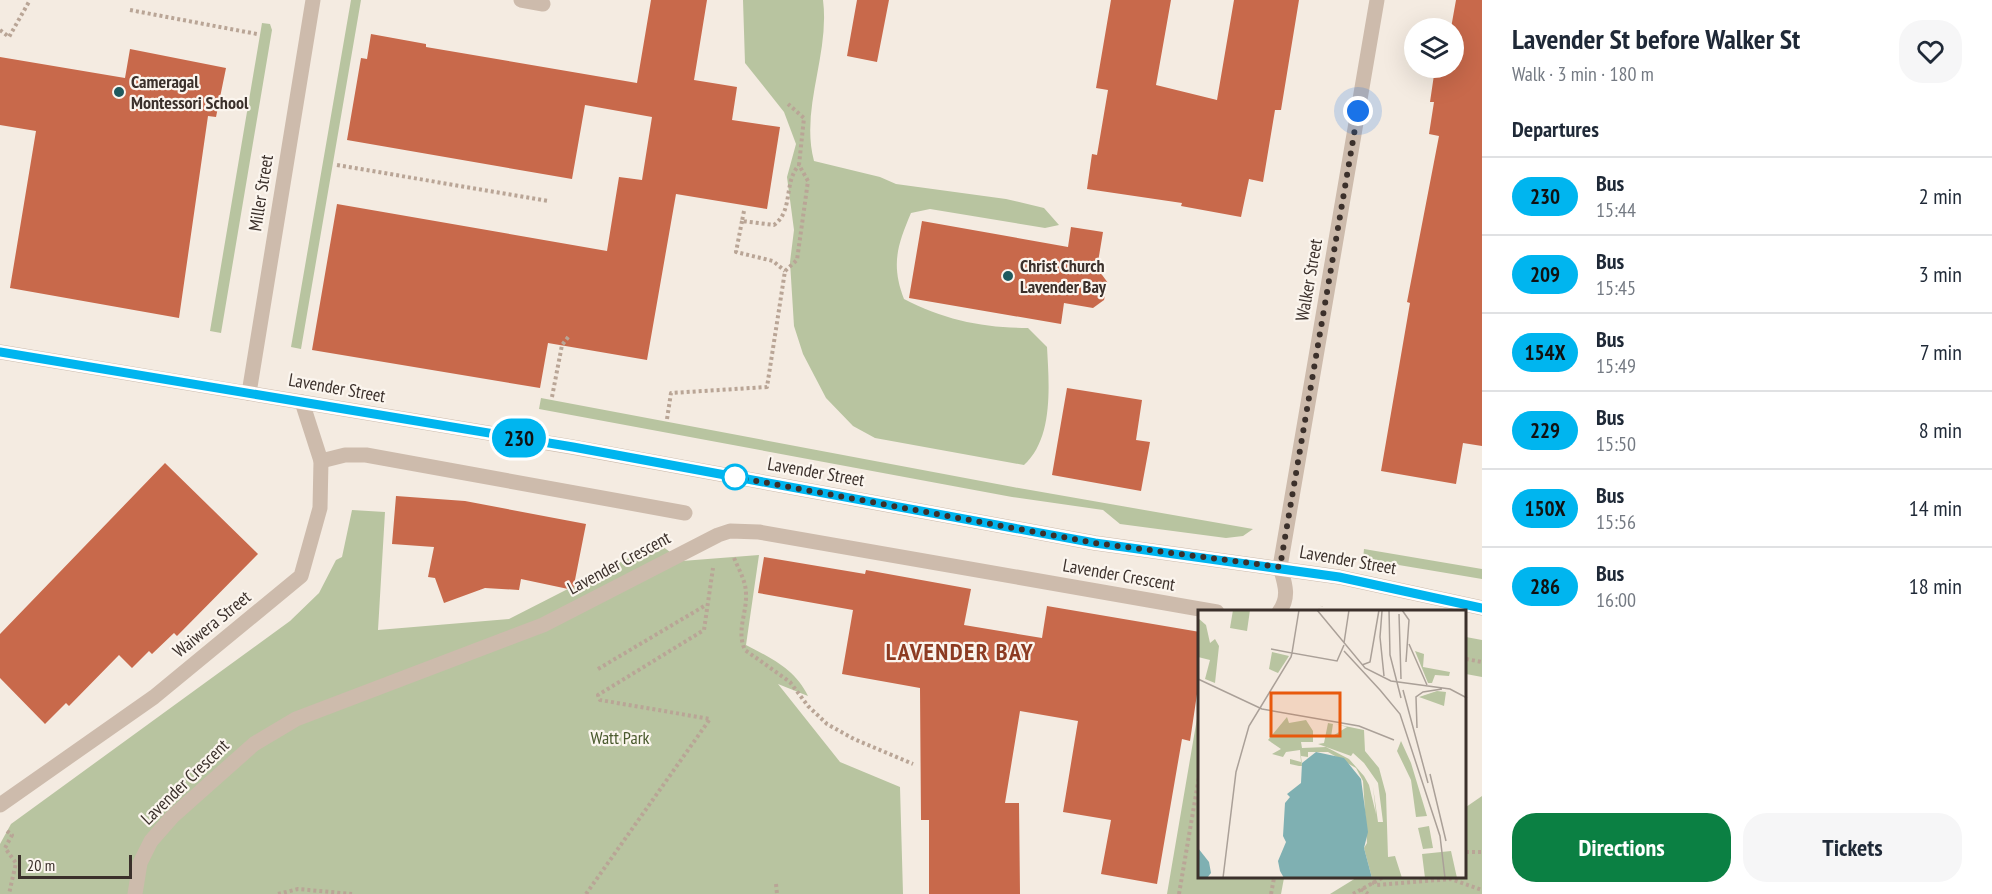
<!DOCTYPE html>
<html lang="en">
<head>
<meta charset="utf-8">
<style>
	body { margin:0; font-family:"PT Sans Narrow",sans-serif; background:#f6f6f7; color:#1f2937; height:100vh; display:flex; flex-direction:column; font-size:22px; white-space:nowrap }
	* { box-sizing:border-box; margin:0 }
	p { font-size:20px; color:#747a83 }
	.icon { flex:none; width:33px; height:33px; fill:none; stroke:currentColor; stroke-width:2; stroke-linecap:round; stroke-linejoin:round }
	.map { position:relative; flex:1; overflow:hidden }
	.drawer { display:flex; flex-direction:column; background:#fff; width:510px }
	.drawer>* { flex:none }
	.badge { padding:0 12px; border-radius:20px; font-size:21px; line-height:39px }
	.controls { position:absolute; left:1404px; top:18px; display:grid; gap:12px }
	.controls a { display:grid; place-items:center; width:60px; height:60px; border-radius:50%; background:#fff; box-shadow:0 6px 24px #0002; font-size:30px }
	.scale { position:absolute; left:18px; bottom:15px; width:114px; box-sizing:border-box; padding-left:6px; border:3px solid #3b302b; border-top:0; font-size:16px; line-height:21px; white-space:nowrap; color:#3b302b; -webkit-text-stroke:4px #fbf5ee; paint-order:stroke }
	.you { position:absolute; width:30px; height:30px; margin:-15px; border:4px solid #fff; border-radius:50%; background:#1a73e8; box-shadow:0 0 0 9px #1a73e833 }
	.map>.badge { position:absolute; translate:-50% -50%; box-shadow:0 0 0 3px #fff }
	h2 { padding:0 30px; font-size:22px; line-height:54px }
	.round { display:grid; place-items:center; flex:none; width:63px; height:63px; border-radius:24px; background:#f6f6f7 }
	.overview { display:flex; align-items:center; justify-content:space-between; height:102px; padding:0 30px }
	h1 { font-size:28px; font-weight:700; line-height:45px }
	.button { display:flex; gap:12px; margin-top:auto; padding:12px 30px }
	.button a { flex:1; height:69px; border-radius:24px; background:#0b8043; color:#fff; font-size:24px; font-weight:700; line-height:69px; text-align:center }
	.button a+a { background:#f6f6f7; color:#1f2937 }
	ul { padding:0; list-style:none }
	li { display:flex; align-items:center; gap:18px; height:78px; padding:0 30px; border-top:2px solid #e0e1e3 }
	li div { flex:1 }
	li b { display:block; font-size:22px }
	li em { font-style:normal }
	li .badge { min-width:66px; font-weight:700; text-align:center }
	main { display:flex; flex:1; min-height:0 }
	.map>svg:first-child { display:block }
	.green { fill:#b8c4a0 }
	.building { fill:#c8694b }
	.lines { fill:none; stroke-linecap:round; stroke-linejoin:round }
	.path { stroke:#b9a596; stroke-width:4; stroke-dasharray:3 3; stroke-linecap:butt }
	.service { stroke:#cdbbac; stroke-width:15 }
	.minor { stroke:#cdbbac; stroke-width:15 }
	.tertiary { stroke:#cdbbac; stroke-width:15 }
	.line-casing { stroke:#fff; stroke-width:14 }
	.line { stroke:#00b5ef; stroke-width:9 }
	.walk { stroke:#3b302b; stroke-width:6; stroke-dasharray:0 10.8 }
	.poi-dot { fill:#1f5a5e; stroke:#fbf5ee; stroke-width:2 }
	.stop-dot { fill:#fff; stroke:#00b5ef; stroke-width:3 }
	.labels { text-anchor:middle; stroke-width:4.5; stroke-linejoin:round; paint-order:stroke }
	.poi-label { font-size:18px; font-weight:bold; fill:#3b302b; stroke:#fbf5ee; text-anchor:start }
	.street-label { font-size:18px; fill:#3b302b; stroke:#fbf5ee }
	.park-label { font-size:18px; fill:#4a5a2e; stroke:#fbf5ee }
	.district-label { font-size:24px; font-weight:bold; letter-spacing:1.5px; fill:#8c3b22; stroke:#fbf5ee }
	.inset-road { fill:none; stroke:#aaa098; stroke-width:1.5 }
	.view { fill:#e8590c; fill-opacity:0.15; stroke:#e8590c; stroke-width:3 }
	.inset-edge { fill:none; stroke:#3b302b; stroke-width:3 }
</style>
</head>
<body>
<main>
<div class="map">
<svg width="1482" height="894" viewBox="0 0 1482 894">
	<rect width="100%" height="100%" fill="#f4ebe1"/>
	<path class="green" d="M 351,0 L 361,0 L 301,349 L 291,347 Z
		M 743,0 L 823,0 C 830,55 800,108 814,161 L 880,177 L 896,184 L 1006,199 L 1044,208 L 1059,225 L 1045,228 L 930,209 L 911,213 C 897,246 891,265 904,299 C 944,320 984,328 1028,328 L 1047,347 C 1049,384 1054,438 1024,465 L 875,438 L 853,426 L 826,398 L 803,354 L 794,326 L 790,262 L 794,230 L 787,177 L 796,144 L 784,112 L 745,63 Z
		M 262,23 L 270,24 L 272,30 L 221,333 L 210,331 Z
		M 541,398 L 1013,487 L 1253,529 L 1243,536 L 1226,538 L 1120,524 L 1103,510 L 1012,497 L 539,409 Z
		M 352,510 L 385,512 L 378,630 L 509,619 L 658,543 L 682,561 L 759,555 L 746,645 C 771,658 795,669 808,696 L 778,684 L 840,762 L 900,787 L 903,894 L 0,894 L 0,844 L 11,824 L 290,621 L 319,593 L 336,560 L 342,557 Z
		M 1364,549 L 1482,569 L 1482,579 L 1363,559 Z
		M 1466,637 L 1482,640 L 1482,677 L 1466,674 Z
		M 1200,701 L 1200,878 L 1284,878 L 1281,894 L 1167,894 Z
		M 1482,796 L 1482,894 L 1330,894 L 1356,878 L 1466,878 L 1466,807 Z"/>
	<path class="building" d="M 651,0 L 707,0 L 694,80 L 737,87 L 732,120 L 780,127 L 767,209 L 676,194 L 647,360 L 548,343 L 540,388 L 312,350 L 337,204 L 607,251 L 619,177 L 642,180 L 652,117 L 585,105 L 572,179 L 347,140 L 361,58 L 367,59 L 371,34 L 426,44 L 426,47 L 637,83 Z
		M 857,0 L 889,0 L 877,62 L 847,56 Z
		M 1111,0 L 1171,0 L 1156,85 L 1217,100 L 1234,0 L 1299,0 L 1281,110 L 1275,110 L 1263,182 L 1249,179 L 1241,217 L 1181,206 L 1182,203 L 1087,189 L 1092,154 L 1097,155 L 1108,90 L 1096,88 Z
		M 1456,0 L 1482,0 L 1482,446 L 1463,443 L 1456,484 L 1381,471 L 1410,303 L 1407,302 L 1439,136 L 1429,134 L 1434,102 L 1430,102 L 1435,68 L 1454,68 L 1454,28 L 1451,28 Z
		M 130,49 L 226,68 L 216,117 L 208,116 L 179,318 L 10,288 L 36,131 L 0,125 L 0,57 L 125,78 Z
		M 922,221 L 1068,247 L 1071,227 L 1103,232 L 1097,268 L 1108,283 L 1104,300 L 1093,308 L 1064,303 L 1061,324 L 909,298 Z
		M 1067,388 L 1142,400 L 1136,440 L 1150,442 L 1141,491 L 1052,475 Z
		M 165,463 L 258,554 L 177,636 L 174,633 L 152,654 L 149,651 L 132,668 L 119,655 L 69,706 L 66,703 L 45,724 L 0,678 L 0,634 Z
		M 396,496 L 465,501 L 586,524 L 573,590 L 521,579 L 519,590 L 485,588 L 444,603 L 435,578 L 428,577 L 434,547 L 392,544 Z
		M 764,557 L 865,574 L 866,570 L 971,589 L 964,625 L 1042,638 L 1047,606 L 1200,632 L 1200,674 L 1190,741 L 1182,739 L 1157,884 L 1101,874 L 1111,820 L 1063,812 L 1078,721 L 1020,711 L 1005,803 L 1019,803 L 1020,894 L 929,894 L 929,820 L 921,820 L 920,688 L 842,674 L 853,610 L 758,593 Z"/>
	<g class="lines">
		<path class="path" d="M 130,10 L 257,34
			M 0,30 L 9,37 L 30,0
			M 337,165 L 548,201
			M 744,211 L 742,221 L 774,225 C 794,210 783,183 799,165
			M 742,221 L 736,252 L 773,261 L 785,271
			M 552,397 L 562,345 L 569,336
			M 667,419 L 671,393 L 767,387 L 785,271 L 797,260 L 808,181 L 799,165 L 804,118 L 788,104
			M 734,558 C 739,570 746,581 746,594 C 747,613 736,631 745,650 L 790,682 L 808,706 L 827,724 L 854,739 L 913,764
			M 1320,612 L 1321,606
			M 1466,659 L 1482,662
			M 598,669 L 706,605
			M 7,831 L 12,835 L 5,848 L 16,863 L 9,894
			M 1466,852 L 1482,852
			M 1372,882 L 1377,885 L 1451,879 L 1482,890
			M 776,884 L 777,894
			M 1361,889 L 1368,894
			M 278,894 L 298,889 L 352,894
			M 586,894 L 710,719 L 600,700 L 598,695 L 704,630 L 713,568
			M 1179,894 L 1200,771
			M 1271,894 L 1274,878
			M 1353,894 L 1382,878"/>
		<path class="service" d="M 321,461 L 345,455 L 366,455 L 685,513"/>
		<path class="minor" d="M 521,0 L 543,4
			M 249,393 L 313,0
			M 1279,612 C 1290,597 1285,584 1280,567 L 1377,0
			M 0,805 L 154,697 L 301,576 L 320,508 L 321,461 L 302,402
			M 135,894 L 140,863 L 151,841 L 172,817 L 254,744 L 296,719 L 543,625 L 718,535 L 730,531 L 759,532 L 1217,612"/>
		<path class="tertiary" d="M 0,352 L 572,447 L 1095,543 L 1339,577 L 1482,608"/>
	</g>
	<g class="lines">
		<defs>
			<path id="line" d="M 0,352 L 573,447 L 1095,543 L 1339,577 L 1482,608"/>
		</defs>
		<use href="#line" class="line-casing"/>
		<use href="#line" class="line"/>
		<path class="walk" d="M 735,477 L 1095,543 L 1280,567 L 1358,111"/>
	</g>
	<g class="poi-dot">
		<circle cx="119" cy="92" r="6"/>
		<circle cx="1008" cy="276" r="6"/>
	</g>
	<circle class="stop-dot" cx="735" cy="477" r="12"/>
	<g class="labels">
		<g class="poi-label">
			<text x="131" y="88">Cameragal<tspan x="131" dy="21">Montessori School</tspan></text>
			<text x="1020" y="272">Christ Church<tspan x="1020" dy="21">Lavender Bay</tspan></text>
		</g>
		<g class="street-label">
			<text transform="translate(261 193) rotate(-81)" y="6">Miller Street</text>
			<text transform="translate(1309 280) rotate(-80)" y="6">Walker Street</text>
			<text transform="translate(337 388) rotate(10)" y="6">Lavender Street</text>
			<text transform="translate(816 472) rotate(10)" y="6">Lavender Street</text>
			<text transform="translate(1348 560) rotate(10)" y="6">Lavender Street</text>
			<text transform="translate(619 563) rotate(-28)" y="6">Lavender Crescent</text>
			<text transform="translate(1119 575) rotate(10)" y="6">Lavender Crescent</text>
			<text transform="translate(212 624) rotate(-39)" y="6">Waiwera Street</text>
			<text transform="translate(185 782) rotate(-44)" y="6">Lavender Crescent</text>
		</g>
		<g class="park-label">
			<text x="620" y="744">Watt Park</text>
		</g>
		<g class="district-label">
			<text x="960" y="660">LAVENDER BAY</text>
		</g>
	</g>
	<g transform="translate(1198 610)">
		<rect width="268" height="268" fill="#f4ebe1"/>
		<path d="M 35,0 L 52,0 L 49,21 L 32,18 ZM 0,8 L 8,15 L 12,33 L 17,29 L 21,36 L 17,73 L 7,69 L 12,50 L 0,47 ZM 217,41 L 226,44 L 225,57 L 252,62 L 251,66 L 237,65 L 234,73 L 230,73 ZM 74,42 L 91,46 L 80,63 L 71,59 ZM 239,81 L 248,82 L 246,96 L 221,87 ZM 89,107 L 91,113 L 108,110 L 115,121 L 115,132 L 103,132 L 104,138 L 128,137 L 151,149 L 166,166 L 171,175 L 178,204 L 175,177 L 180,212 L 185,212 L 180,173 L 166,153 L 155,143 L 153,146 L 120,134 L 126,133 L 130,113 L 135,114 L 133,127 L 149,117 L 137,114 L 166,120 L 167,141 L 181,158 L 188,184 L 190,247 L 197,246 L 204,268 L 174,268 L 166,238 L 169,233 L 165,171 L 158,158 L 130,142 L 110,142 L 110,147 L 103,146 L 104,156 L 101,156 L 92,154 L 92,149 L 103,152 L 102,140 L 88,142 L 85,147 L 74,144 L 83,139 L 70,130 ZM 203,131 L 213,153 L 229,206 L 218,207 L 213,170 L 199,141 ZM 231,216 L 235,238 L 225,239 L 220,218 ZM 253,241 L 259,268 L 227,268 L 224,244 Z" fill="#b8c4a0"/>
		<path d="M 118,142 L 146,148 L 163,169 L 170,222 L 166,238 L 174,268 L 86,268 L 82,261 L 80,251 L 88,232 L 85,226 L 87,193 L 92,187 L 89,184 L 103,173 L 104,153 ZM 0,238 L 11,252 L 13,263 L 9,268 L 0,268 Z" fill="#7fb0b2"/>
		<path class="inset-road" d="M 101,0 L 94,43 L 139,51 L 146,35M 119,0 L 167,58 L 193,71 L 252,79 L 269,88M 191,0 L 192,45 L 203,88M 204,0 L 211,10 L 208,52M 184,1 L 182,27 L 186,66M 201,4 L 203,69M 146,33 L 151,0M 211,34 L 229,75M 146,41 L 182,80M 164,55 L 172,52 L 181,0M 0,69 L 64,99 L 161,116 L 196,130M 182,80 L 202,104 L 242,226 L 247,268M 205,80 L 230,173M 219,118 L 218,87 L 225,82 L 244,79M 232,164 L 248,231M 25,268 L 38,162 L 51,116 L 93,47 L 94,43 L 73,39"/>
		<path class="view" d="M 73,83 L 142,83 L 142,126 L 73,126 Z"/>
		<rect width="268" height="268" class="inset-edge"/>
	</g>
</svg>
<div class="controls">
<a><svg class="icon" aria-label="layers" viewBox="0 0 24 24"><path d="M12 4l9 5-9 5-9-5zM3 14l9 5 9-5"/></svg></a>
</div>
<div class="scale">20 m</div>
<div class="you" style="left:1358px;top:111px"></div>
<b class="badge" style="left:519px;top:438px;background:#00b5ef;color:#111">230</b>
</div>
<section class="drawer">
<div class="overview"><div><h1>Lavender St before Walker St</h1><p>Walk · 3 min · 180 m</p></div><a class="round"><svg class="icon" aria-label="heart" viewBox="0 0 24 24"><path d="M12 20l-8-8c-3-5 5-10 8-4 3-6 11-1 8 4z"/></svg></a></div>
<h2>Departures</h2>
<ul>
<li><span class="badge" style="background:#00b5ef;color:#111">230</span><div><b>Bus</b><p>15:44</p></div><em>2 min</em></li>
<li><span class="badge" style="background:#00b5ef;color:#111">209</span><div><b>Bus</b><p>15:45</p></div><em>3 min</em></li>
<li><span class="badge" style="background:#00b5ef;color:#111">154X</span><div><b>Bus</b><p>15:49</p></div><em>7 min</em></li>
<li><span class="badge" style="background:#00b5ef;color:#111">229</span><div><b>Bus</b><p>15:50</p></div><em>8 min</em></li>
<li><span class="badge" style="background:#00b5ef;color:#111">150X</span><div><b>Bus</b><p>15:56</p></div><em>14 min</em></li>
<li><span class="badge" style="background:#00b5ef;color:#111">286</span><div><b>Bus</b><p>16:00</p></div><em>18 min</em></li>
</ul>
<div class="button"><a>Directions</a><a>Tickets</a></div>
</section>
</main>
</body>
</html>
